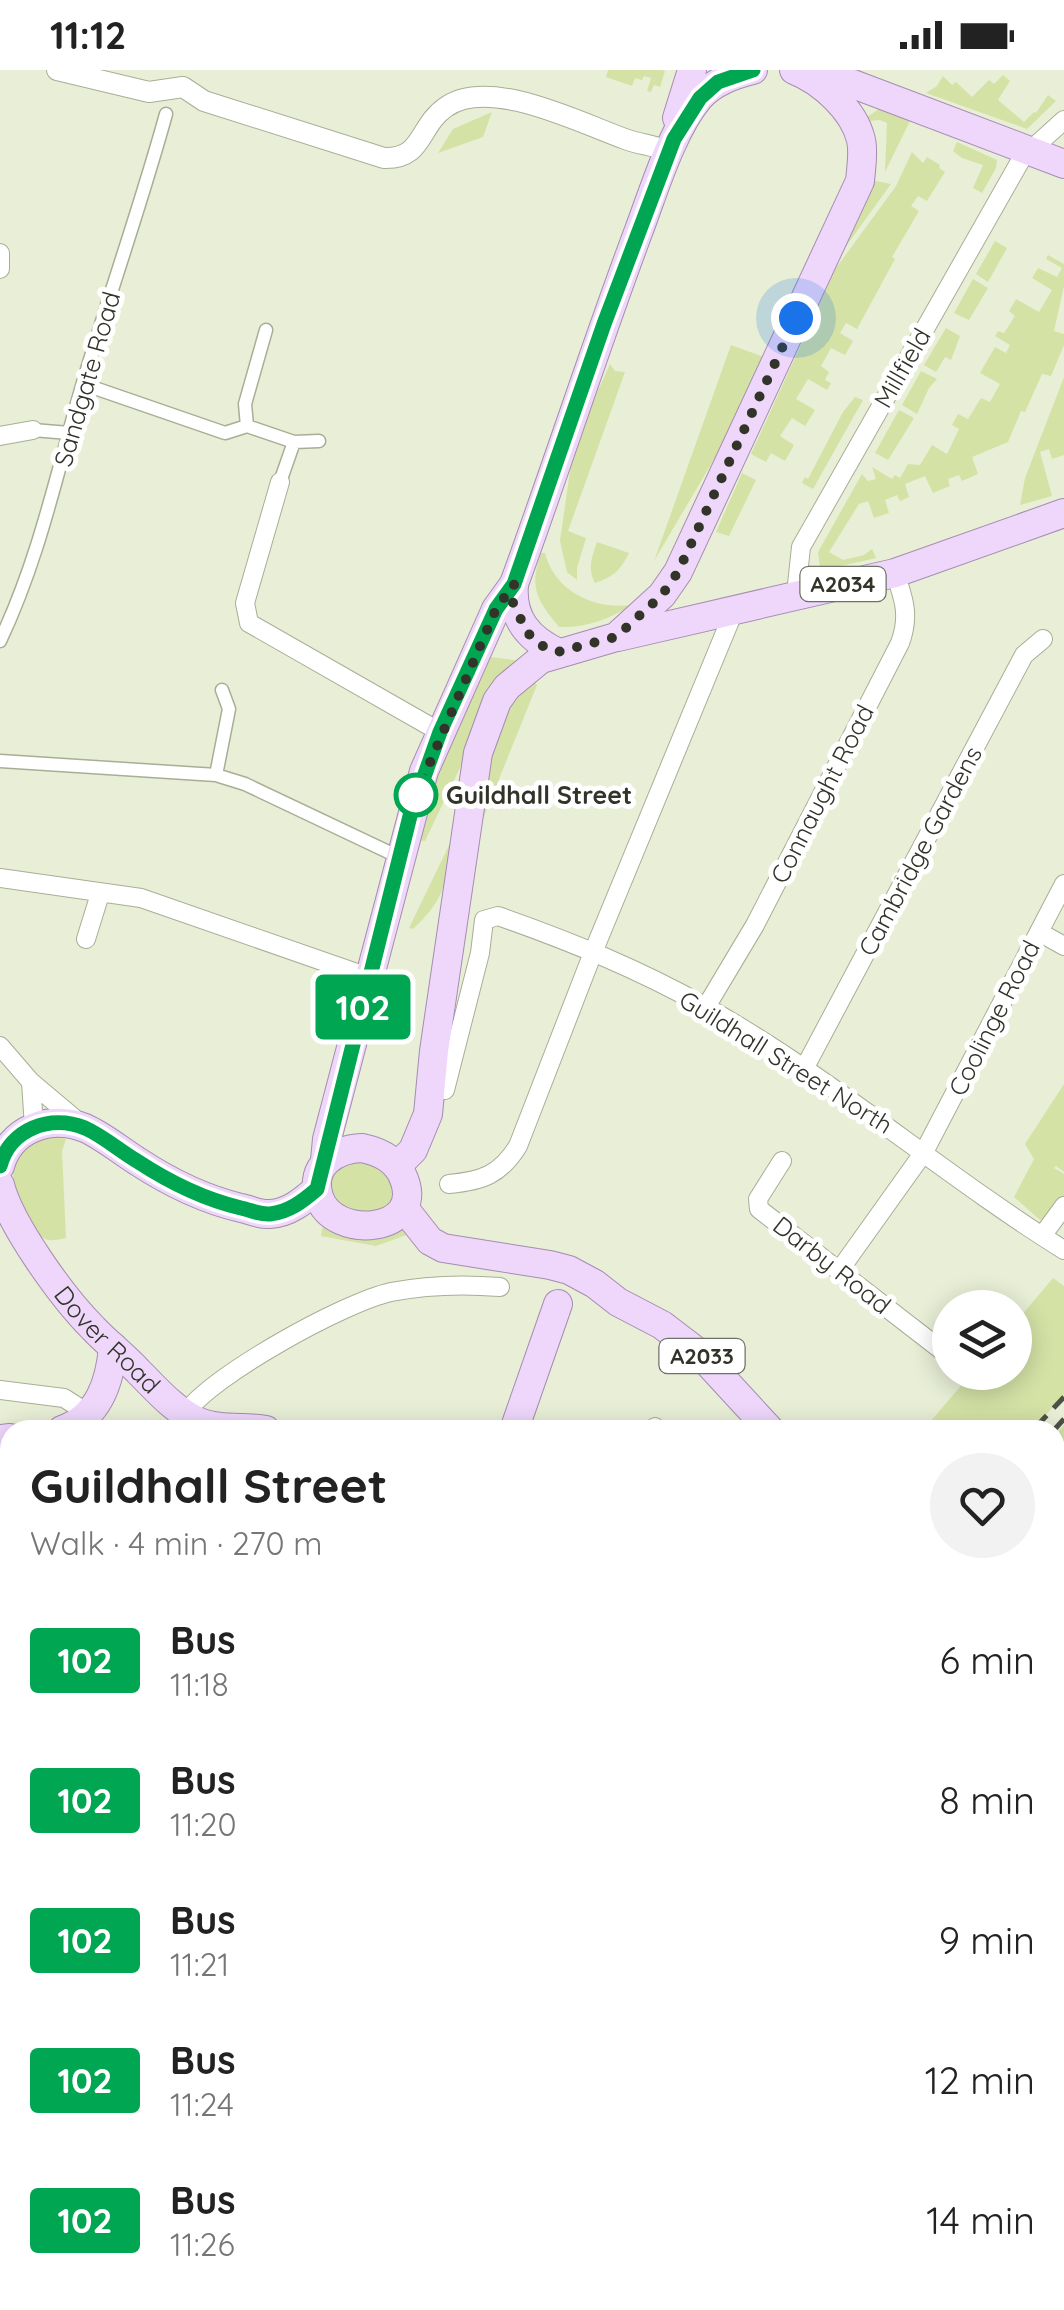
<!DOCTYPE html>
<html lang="en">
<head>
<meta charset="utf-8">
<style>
	body { margin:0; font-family:Quicksand,sans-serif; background:#f2f2f2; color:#222; height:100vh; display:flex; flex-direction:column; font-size:38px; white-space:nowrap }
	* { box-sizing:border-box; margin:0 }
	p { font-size:32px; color:#767676 }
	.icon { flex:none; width:55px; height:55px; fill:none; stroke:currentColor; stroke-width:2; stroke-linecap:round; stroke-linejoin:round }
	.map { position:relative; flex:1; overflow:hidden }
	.details { position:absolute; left:0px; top:1350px; width:1065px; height:890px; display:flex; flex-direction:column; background:#fff; border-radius:30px 30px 0 0; box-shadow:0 5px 25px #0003 }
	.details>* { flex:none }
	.badge { padding:0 20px; border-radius:8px; font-size:35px; line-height:65px }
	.tools { position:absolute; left:932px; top:1220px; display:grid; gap:20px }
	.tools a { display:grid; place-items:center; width:100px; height:100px; border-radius:50%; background:#fff; box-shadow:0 5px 25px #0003; font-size:50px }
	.you { position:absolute; width:50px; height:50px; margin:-25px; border:8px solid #fff; border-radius:50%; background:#1a73e8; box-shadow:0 0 0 15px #1a73e833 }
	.map>.badge { position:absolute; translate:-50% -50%; box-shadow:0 0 0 5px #fff }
	.round { display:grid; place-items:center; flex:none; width:105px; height:105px; border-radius:52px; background:#f2f2f2 }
	.head { display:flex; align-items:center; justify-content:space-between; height:170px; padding:0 30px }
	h1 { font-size:48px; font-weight:800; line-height:75px }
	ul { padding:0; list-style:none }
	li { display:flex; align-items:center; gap:30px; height:140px; padding:0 30px }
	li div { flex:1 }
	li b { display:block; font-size:38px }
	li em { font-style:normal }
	li .badge { min-width:110px; font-weight:700; text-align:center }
	.status { display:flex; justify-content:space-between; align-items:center; height:70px; padding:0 50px; background:#fff; direction:ltr }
	.status svg { height:28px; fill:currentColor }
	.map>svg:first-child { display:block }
	.green { fill:#d4e2a6 }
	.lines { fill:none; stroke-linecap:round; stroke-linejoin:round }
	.pedestrian-casing { stroke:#a8ae96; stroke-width:15 }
	.minor-casing { stroke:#a8ae96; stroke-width:20 }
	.tertiary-casing { stroke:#a8ae96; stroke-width:22 }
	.primary-casing { stroke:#a58cb1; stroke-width:30 }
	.pedestrian { stroke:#fff; stroke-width:12 }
	.minor { stroke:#fff; stroke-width:18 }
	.tertiary { stroke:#fff; stroke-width:20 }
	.primary { stroke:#eed7fb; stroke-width:28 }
	.rail { stroke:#4d5044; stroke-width:5; stroke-dasharray:20 10; stroke-linecap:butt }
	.line-casing { stroke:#fff; stroke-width:22 }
	.line { stroke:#00a651; stroke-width:15 }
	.walk { stroke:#32342a; stroke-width:10; stroke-dasharray:0 18 }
	.stop-dot { fill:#fff; stroke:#00a651; stroke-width:5 }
	.labels { text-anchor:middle; stroke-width:10; stroke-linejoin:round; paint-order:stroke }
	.shield { fill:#fff; stroke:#70716a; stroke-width:2.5 }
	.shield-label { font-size:22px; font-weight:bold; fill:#32342a }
	.street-label { font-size:25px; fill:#32342a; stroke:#fff }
	.stop-label { font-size:25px; font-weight:bold; fill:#32342a; stroke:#fff; text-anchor:start }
</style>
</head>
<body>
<div class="status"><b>11:12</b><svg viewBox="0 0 49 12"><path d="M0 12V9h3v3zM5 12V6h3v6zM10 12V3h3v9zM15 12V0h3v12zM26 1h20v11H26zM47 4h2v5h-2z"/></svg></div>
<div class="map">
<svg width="1064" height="2240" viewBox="0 0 1064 2240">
	<rect width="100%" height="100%" fill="#e8efd6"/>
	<path class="green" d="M 608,0 L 662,0 L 665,1 L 660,17 L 654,15 L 651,22 L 647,21 L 651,8 L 644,6 L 642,10 L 635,8 L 632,16 L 606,7 Z
		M 1003,5 L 1010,11 L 998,30 L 1024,52 L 1034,42 L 1036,43 L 1048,25 L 1056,31 L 1027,59 L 926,23 L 937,16 L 943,6 L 952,15 L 956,12 L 972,27 L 989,10 L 994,14 Z
		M 879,39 L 910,51 L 885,102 L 887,53 L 880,50 L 869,51 L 867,47 Z
		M 492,42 L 483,67 L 438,83 L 453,59 Z
		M 957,72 L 997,90 L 996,98 L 982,123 L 973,118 L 983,95 L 962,88 L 953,81 Z
		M 912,82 L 923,93 L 927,87 L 940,95 L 939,98 L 945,102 L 927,131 L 918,126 L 911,136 L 919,141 L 892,187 L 895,189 L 857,259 L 846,253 L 840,263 L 853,271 L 845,285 L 831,278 L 821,296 L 829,302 L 825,310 L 831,313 L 827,320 L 808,309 L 796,329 L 815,340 L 805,356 L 792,348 L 780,366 L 794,375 L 785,391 L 771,383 L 766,392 L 751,384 L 836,198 L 896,116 Z
		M 870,110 L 891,114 L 834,193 Z
		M 995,171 L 1007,178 L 988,212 L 976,204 Z
		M 1048,185 L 1064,194 L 1064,216 L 1054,261 L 1064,264 L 1064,275 L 1051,306 L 1042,304 L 1025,342 L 1021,341 L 1008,372 L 972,387 L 978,404 L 962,411 L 959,405 L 948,409 L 950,416 L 933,423 L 925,406 L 905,414 L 909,427 L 900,431 L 897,425 L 885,430 L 889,443 L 874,448 L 868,431 L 859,434 L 829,482 L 843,490 L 864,485 L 872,479 L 876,488 L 827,499 L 820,497 L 818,482 L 862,404 L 868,411 L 876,409 L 872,397 L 892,409 L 895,405 L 900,408 L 908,394 L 920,395 L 932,375 L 947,384 L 959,359 L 952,355 L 958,344 L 968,349 L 981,328 L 990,332 L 1000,314 L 980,303 L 995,277 L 1006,283 L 1010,275 L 995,266 L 998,261 L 1004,263 L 1015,246 L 1009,241 L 1016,229 L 1039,242 L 1052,220 L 1032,208 L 1038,198 L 1057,207 L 1062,198 L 1046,189 Z
		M 973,209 L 988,218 L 969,250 L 954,243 Z
		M 946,258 L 960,266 L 951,290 L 945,287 L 936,302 L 924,295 Z
		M 731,275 L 764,287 L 720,379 L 654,491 Z
		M 610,294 L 615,301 L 625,302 L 568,461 L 586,468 L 577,498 L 577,510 L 567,502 L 560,471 L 574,373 Z
		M 921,301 L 937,309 L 929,318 L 917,344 L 902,335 Z
		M 1064,307 L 1064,385 L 1052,389 L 1049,379 L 1040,382 L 1052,426 L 1020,435 L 1025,408 Z
		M 855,327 L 863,330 L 813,419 L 802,413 L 805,407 L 808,409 L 843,342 Z
		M 899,340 L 914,348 L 888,390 L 875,383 Z
		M 742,403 L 756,410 L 729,466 L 716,462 Z
		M 597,472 L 629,483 C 620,501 613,507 595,513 C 587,498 592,487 597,472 Z
		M 541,483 L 545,483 C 555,522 595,540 633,535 C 608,549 588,558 559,557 C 536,529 529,518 541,483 Z
		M 484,586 L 520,591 L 469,679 L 425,771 L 418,770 L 429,726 Z
		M 532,609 L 537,615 L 482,751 C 488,699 490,646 532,609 Z
		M 453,767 C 446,812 447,827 413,859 L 409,858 Z
		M 1064,1014 L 1064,1102 L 1056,1096 L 1054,1098 L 1064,1104 L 1064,1131 L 1050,1149 L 1040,1150 L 1014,1127 L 1034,1089 L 1025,1074 Z
		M 55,1066 L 66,1069 L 62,1081 L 66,1168 C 58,1170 50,1172 43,1168 C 36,1164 33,1155 29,1149 C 5,1111 4,1074 55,1066 Z
		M 345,1089 L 384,1095 L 397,1123 L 384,1143 L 341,1140 L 330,1125 L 327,1111 Z
		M 323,1154 C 349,1173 376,1172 402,1155 L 409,1164 L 376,1176 L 321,1166 Z
		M 1053,1208 L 1064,1216 L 1064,1325 L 1032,1360 L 923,1360 L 972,1303 L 1015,1302 L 1015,1253 Z
		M 1064,1355 L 1064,1499 L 1055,1490 L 1055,1366 Z
		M 3,1441 L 10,1446 L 10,1560 L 0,1572 L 0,1445 Z
		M 1064,2091 L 1064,2220 L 1055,2213 L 1055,2106 Z
		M 106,2230 L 523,2230 L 517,2240 L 101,2240 Z"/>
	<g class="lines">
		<defs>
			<path id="pedestrian" d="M 83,314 L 225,363 L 247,356 L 294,372 L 319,371
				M 247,356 L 245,334 L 266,260
				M 33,360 L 69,363
				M 280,412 L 294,372
				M 0,571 C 40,486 56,405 82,316 C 109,225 141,135 166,44
				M 0,691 L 216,705 L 245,714 L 401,788
				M 216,705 L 229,639 L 222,620"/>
			<path id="minor" d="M 0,183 L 0,199
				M 0,366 L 33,360
				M 280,412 L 245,533 L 249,553 L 440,662
				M 796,524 L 801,477 L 855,382 L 1022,88 L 1064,50
				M 0,808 L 141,828 L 371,908
				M 1039,862 L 1064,876
				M 86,869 L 100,824
				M 706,937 L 755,855 L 900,573 C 910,546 904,529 895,503
				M 0,976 L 31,1012 L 82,1055
				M 804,999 L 1024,585 L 1043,569
				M 31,1012 L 34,1057
				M 445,1020 L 480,883 L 484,850 L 498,846 C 572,872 638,899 706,937 C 832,1008 942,1104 1064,1180
				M 782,1091 L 758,1129 L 759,1139 L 949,1286
				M 449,1114 C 482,1111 500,1105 518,1076 L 594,880 L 734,541
				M 1042,1166 L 1064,1136
				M 839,1201 L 924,1082 L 1064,814
				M 0,1320 L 64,1328 L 89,1344
				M 185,1344 C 210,1306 345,1232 391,1222 C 427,1215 464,1214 500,1217
				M 653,1360 L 655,1357
				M 0,1594 L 10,1599
				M 0,1762 L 10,1767
				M 1055,1846 L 1064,1855
				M 0,2101 L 10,2084
				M 1055,2226 L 1064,2232
				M 22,2240 L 24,2230
				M 678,2240 L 682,2230
				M 787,2240 L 792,2230
				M 967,2240 L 973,2230"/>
			<path id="tertiary" d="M 57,0 L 149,22 L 183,17
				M 183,17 L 204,31 L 384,88 C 424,89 418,56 446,37 C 489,6 580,53 625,69 C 641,75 655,75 669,82"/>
			<g id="primary">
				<path d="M 812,6 L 853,14 L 1064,94"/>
				<path d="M 677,48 L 692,0"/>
				<path d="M 618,567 L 895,503 L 1064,443"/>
				<path d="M 559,583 C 528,569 511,548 514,514 C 557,396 595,277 639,160 C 654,120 672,60 699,28 C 713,12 733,5 753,0"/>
				<path d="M 362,1078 C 381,1082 397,1090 404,1109 C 425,1163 333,1171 319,1127 C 309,1096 335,1079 362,1078 Z"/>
				<path d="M 325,1090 L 327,1069 L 424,701 L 496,539 L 514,514"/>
				<path d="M 0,1096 C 10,1059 50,1044 85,1058 C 103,1066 121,1081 137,1091 C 169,1112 203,1129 241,1138 C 251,1140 260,1145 270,1144 C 289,1143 303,1131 317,1119"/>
				<path d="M 397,1096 L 413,1080 L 428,1044 L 434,981 L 478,683 L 497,631 L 507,617 L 541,589 L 616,567 L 662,525 L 678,502 L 860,111 C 861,98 864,83 861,70 C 854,40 822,11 794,0"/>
				<path id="s1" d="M 0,1115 C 10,1155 63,1228 93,1258 C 107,1273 124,1286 138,1301 C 156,1319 174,1340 197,1351 C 219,1361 244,1356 266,1360"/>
				<path d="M 404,1138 L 430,1171 L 443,1178 L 550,1195 L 569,1200 L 595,1214 L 618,1232 L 662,1255 L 700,1284 L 770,1360"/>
				<path d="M 62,1360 C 99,1347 110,1312 113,1277"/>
				<path d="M 514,1360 L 558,1234"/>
				<path d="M 0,1369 L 10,1368"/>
				<path d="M 0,1412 L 10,1420"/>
				<path d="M 1055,1594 L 1064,1602"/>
				<path d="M 0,1820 L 10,1810"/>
			</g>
		</defs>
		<use href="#pedestrian" class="pedestrian-casing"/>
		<use href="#minor" class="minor-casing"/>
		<use href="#tertiary" class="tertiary-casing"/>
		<use href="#primary" class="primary-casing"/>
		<use href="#pedestrian" class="pedestrian"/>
		<use href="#minor" class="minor"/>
		<use href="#tertiary" class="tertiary"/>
		<use href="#primary" class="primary"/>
		<path class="rail" d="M 1033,1360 L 1064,1327
			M 1054,1360 L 1064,1349
			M 378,2240 L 384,2230"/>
	</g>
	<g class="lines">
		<defs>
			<path id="line" d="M 0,1096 C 10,1059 50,1044 85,1058 C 103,1066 120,1081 137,1091 C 169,1112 203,1129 241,1138 C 251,1140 260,1145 270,1144 C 289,1142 303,1131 317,1119 L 410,746 L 440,662 L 496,539 L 514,514 L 604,254 L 674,69 L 700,28 L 718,12 L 753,0"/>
		</defs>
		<use href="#line" class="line-casing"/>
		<use href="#line" class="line"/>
		<path class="walk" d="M 416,725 L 496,539 L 514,514 L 513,533 L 527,562 L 538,574 L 558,582 L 616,567 L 662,525 L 678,502 L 796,248"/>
	</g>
	<circle class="stop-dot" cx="416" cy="725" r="20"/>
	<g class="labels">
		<g class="shield">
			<rect x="800.5" y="497" width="85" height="34" rx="8"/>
			<rect x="659.5" y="1269" width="85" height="34" rx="8"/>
		</g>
		<g class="shield-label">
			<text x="843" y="522">A2034</text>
			<text x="702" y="1294">A2033</text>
		</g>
		<g class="street-label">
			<text transform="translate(902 298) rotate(-60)" y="9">Millfield</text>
			<text transform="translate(87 309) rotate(-74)" y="9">Sandgate Road</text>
			<text transform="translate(822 724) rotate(-63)" y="9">Connaught Road</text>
			<text transform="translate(920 781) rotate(-62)" y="9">Cambridge Gardens</text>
			<text transform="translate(994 948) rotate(-63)" y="9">Coolinge Road</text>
			<text transform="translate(786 992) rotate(32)" y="9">Guildhall Street North</text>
			<text transform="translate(832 1195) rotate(38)" y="9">Darby Road</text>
			<text dy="9" stroke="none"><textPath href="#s1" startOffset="190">Dover Road</textPath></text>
		</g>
		<g class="stop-label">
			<text x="446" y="734">Guildhall Street</text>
		</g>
	</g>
</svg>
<div class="tools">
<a><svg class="icon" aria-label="layers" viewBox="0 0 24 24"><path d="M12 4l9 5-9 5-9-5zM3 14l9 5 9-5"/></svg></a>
</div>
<div class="you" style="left:796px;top:248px"></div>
<b class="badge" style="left:363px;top:937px;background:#00a651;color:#fff">102</b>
<section class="details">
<div class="head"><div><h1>Guildhall Street</h1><p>Walk · 4 min · 270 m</p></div><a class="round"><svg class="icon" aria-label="heart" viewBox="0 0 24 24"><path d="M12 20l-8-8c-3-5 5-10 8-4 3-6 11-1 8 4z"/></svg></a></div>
<ul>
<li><span class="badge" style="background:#00a651;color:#fff">102</span><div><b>Bus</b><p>11:18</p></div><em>6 min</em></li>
<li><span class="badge" style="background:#00a651;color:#fff">102</span><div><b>Bus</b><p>11:20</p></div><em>8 min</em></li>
<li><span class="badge" style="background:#00a651;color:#fff">102</span><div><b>Bus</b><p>11:21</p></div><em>9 min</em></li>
<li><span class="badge" style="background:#00a651;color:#fff">102</span><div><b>Bus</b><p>11:24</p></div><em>12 min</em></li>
<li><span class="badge" style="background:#00a651;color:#fff">102</span><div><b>Bus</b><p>11:26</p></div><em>14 min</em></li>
</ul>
</section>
</div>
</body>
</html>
